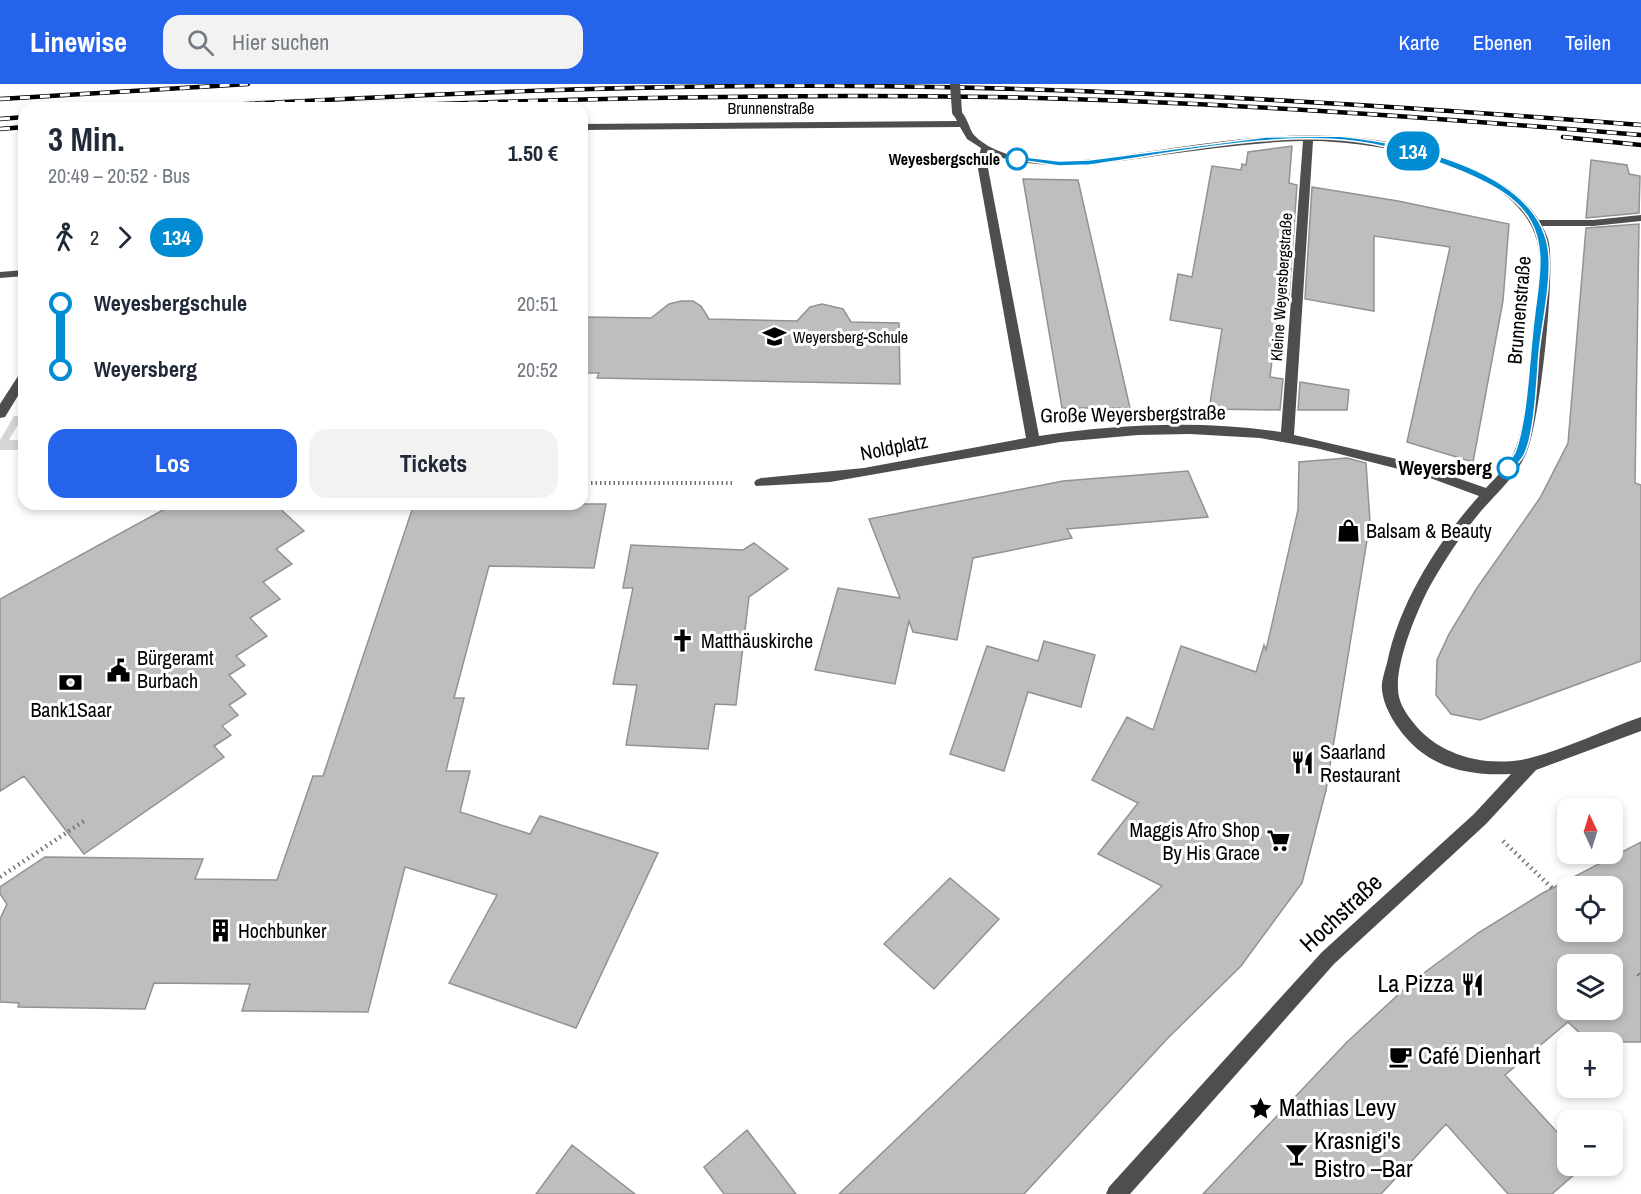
<!DOCTYPE html>
<html lang="de">
<head>
<meta charset="utf-8">
<style>
	body { margin:0; font-family:"Archivo Narrow",sans-serif; background:#f2f2f3; color:#1f2937; height:100vh; display:flex; flex-direction:column; font-size:22px; white-space:nowrap }
	* { box-sizing:border-box; margin:0 }
	p { font-size:20px; color:#747a83 }
	.icon { flex:none; width:33px; height:33px; fill:none; stroke:currentColor; stroke-width:2; stroke-linecap:round; stroke-linejoin:round }
	.map { position:relative; flex:1; overflow:hidden }
	.drawer { position:absolute; left:18px; top:18px; width:570px; height:408px; display:flex; flex-direction:column; background:#fff; border-radius:18px; box-shadow:0 3px 9px #0003 }
	.drawer>* { flex:none }
	.badge { padding:0 12px; border-radius:20px; font-size:21px; line-height:39px }
	.needle { width:39px; rotate:356deg }
	.fabs { position:absolute; left:1557px; top:714px; display:grid; gap:12px }
	.fabs a { display:grid; place-items:center; width:66px; height:66px; border-radius:12px; background:#fff; box-shadow:0 3px 9px #0003; font-size:30px }
	.map>.badge { position:absolute; translate:-50% -50%; box-shadow:0 0 0 3px #fff }
	.legs { display:flex; align-items:center; gap:9px; height:66px; padding:0 30px; font-size:20px }
	.legs p { margin-inline-start:auto }
	.summary { display:flex; align-items:center; justify-content:space-between; height:102px; padding:0 30px }
	h1 { font-size:33px; font-weight:700; line-height:45px }
	.action { display:flex; gap:12px; margin-top:auto; padding:12px 30px }
	.action a { flex:1; height:69px; border-radius:18px; background:#2563eb; color:#fff; font-size:24px; font-weight:700; line-height:69px; text-align:center }
	.action a+a { background:#f2f2f3; color:#1f2937 }
	ul { padding:0 30px; list-style:none }
	li { display:flex; align-items:center; gap:21px; height:66px; font-size:22px }
	li i { display:grid; place-items:center; width:9px; height:100%; margin:0 8px; background:currentColor }
	li i::after { content:''; width:15px; height:15px; margin:-8px; border:4px solid; border-radius:50%; background:#fff }
	li p { margin-inline-start:auto }
	li:first-child i { background:linear-gradient(#0000 50%,currentColor 0) }
	li:last-child i { background:linear-gradient(currentColor 50%,#0000 0) }
	header { display:flex; align-items:center; gap:36px; box-sizing:border-box; height:84px; padding:0 30px; background:#2563eb; color:#fff }
	header strong { font-size:28px }
	nav { display:flex; gap:33px; margin-inline-start:auto; font-size:21px }
	.search { width:420px; height:54px; background:#f2f2f3; display:flex; align-items:center; gap:15px; box-sizing:border-box; padding:0 21px; border-radius:18px; color:#747a83; font-size:22px }
	.map>svg:first-child { display:block }
	.green { fill:#d5d5d5 }
	.building { fill:#bebebe; stroke:#929292; stroke-width:1.5; fill-rule:evenodd }
	.lines { fill:none; stroke-linecap:round; stroke-linejoin:round }
	.path-far1 { stroke:#707070; stroke-width:4; stroke-dasharray:1.5 3; stroke-linecap:butt }
	.path { stroke:#707070; stroke-width:4.5; stroke-dasharray:1.5 4; stroke-linecap:butt }
	.minor { fill:#4e4e4e; fill-rule:evenodd }
	.rail-casing { stroke:#000; stroke-width:4.5 }
	.rail { stroke:#fff; stroke-width:3; stroke-dasharray:10; stroke-linecap:butt }
	.minor-bridge { stroke:#4e4e4e; stroke-width:10 }
	.line-1 { fill:#008bd2; stroke:#fff; stroke-width:1.5 }
	.stop-1-dot { fill:#fff; stroke:#008bd2; stroke-width:3 }
	.labels { text-anchor:middle; stroke-width:6; stroke-linejoin:round; paint-order:stroke }
	.far-street-label { font-size:16px; fill:#000; stroke:#fff }
	.far-stop-label { font-size:16px; font-weight:bold; fill:#000; stroke:#fff; text-anchor:end }
	.far-poi-label { font-size:16px; fill:#000; stroke:#fff; text-anchor:start }
	.street-label { font-size:20px; fill:#000; stroke:#fff }
	.stop-label { font-size:20px; font-weight:bold; fill:#000; stroke:#fff; text-anchor:end }
	.poi-label { font-size:20px; fill:#000; stroke:#fff; text-anchor:start }
	.near-street-label { font-size:24px; fill:#000; stroke:#fff }
	.near-poi-label { font-size:24px; fill:#000; stroke:#fff; text-anchor:start }
</style>
</head>
<body>
<header>
<strong>Linewise</strong>
<div class="search"><svg class="icon" aria-label="search" viewBox="0 0 24 24"><circle cx="10" cy="10" r="6"/><path d="M15 15l6 6"/></svg>Hier suchen</div>
<nav><a>Karte</a><a>Ebenen</a><a>Teilen</a></nav>
</header>
<div class="map">
<svg width="1641" height="1110" viewBox="0 0 1641 1110">
	<rect width="100%" height="100%" fill="#fff"/>
	<path class="green" d="M 14,332 L 23,332 L 9,356 L 24,356 L 24,366 L 0,366 L 0,356 Z"/>
	<path class="building" d="M 1292,62 L 1289,99 L 1297,101 L 1289,213 L 1280,211 L 1270,293 L 1283,295 L 1280,326 L 1209,325 L 1222,245 L 1170,236 L 1178,190 L 1192,193 L 1212,82 L 1241,86 L 1242,80 L 1246,81 L 1248,68 Z
		M 1591,76 L 1627,81 L 1629,90 L 1640,92 L 1639,129 L 1586,134 Z
		M 1023,95 L 1078,96 L 1130,324 L 1062,324 Z
		M 1312,103 L 1398,117 L 1509,140 L 1503,217 L 1473,378 L 1407,358 L 1450,163 L 1374,152 L 1374,227 L 1305,215 Z
		M 1639,140 L 1635,399 L 1641,401 L 1641,577 L 1480,636 L 1451,630 L 1436,611 L 1437,576 L 1449,550 L 1477,504 L 1540,414 L 1568,359 L 1586,144 Z
		M 681,217 L 693,217 L 701,222 L 709,235 L 797,237 L 810,223 L 822,220 L 843,225 L 851,238 L 899,239 L 900,300 L 597,294 L 599,289 L 582,289 L 582,233 L 651,234 L 669,220 Z
		M 1300,298 L 1349,306 L 1347,326 L 1298,326 Z
		M 1347,374 L 1366,379 L 1370,438 L 1326,706 L 1302,799 L 1241,882 L 1167,955 L 1024,1110 L 839,1110 L 1162,802 L 1098,770 L 1138,719 L 1092,696 L 1127,633 L 1153,646 L 1181,562 L 1256,588 L 1264,561 L 1266,566 L 1298,426 L 1299,378 Z
		M 1188,387 L 1208,433 L 1067,445 L 1072,454 L 973,474 L 957,556 L 913,548 L 909,537 L 895,600 L 815,586 L 838,504 L 900,514 L 869,435 L 1063,397 Z
		M 174,420 L 275,420 L 304,447 L 276,465 L 292,480 L 263,498 L 280,515 L 250,534 L 267,552 L 236,572 L 245,581 L 229,591 L 246,610 L 229,621 L 238,631 L 222,642 L 231,651 L 214,662 L 224,673 L 84,770 L 24,692 L 0,707 L 0,515 Z
		M 414,420 L 606,420 L 594,484 L 489,482 L 454,614 L 464,614 L 446,687 L 470,687 L 460,728 L 530,750 L 540,732 L 658,769 L 576,944 L 449,899 L 497,811 L 405,783 L 368,928 L 242,927 L 250,900 L 154,899 L 145,925 L 18,923 L 19,919 L 0,918 L 0,835 L 7,820 L 0,810 L 0,803 L 45,773 L 203,775 L 195,795 L 277,796 L 313,692 L 323,692 Z
		M 754,459 L 788,485 L 749,513 L 736,621 L 715,620 L 708,665 L 626,661 L 637,601 L 613,600 L 633,504 L 623,504 L 631,461 L 743,466 Z
		M 1044,557 L 1095,571 L 1081,623 L 1028,608 L 1004,687 L 950,670 L 987,562 L 1038,577 Z
		M 1641,758 L 1641,958 L 1589,958 L 1568,938 L 1505,991 L 1568,1060 L 1568,1082 L 1584,1082 L 1552,1110 L 1508,1110 L 1446,1040 L 1381,1110 L 1203,1110 L 1347,958 L 1413,897 L 1478,849 L 1541,810 ZM 1568,802 L 1612,802 L 1612,848 L 1568,848 ZM 1568,880 L 1612,880 L 1612,926 L 1568,926 Z
		M 950,794 L 999,835 L 934,905 L 884,860 Z
		M 747,1046 L 796,1110 L 724,1110 L 704,1083 Z
		M 572,1061 L 635,1110 L 536,1110 Z"/>
	<g class="lines">
		<path class="path-far1" d="M 582,399 L 734,399"/>
		<path class="path" d="M 1503,757 L 1552,804
			M 0,793 L 84,737
			M 1638,890 L 1641,893"/>
		<path class="minor" d="M 957,25 C 967,29 968,43 974,51 C 986,64 1007,71 1023,74 C 1067,82 1115,72 1159,66 C 1259,51 1362,38 1459,79 C 1489,91 1521,107 1539,136 L 1593,136 L 1641,131 L 1641,137 L 1593,142 L 1542,142 C 1545,147 1548,153 1549,159 C 1555,192 1540,341 1526,370 C 1516,392 1497,409 1481,427 C 1462,450 1445,475 1430,502 C 1417,526 1396,577 1398,605 C 1398,617 1405,628 1412,637 C 1439,673 1488,684 1530,674 C 1568,664 1604,646 1641,633 L 1641,647 L 1536,686 L 1486,740 L 1334,880 L 1130,1110 L 1106,1110 L 1109,1103 L 1322,868 L 1474,730 L 1511,690 C 1474,692 1437,686 1410,658 C 1397,644 1384,625 1382,606 C 1381,597 1385,587 1387,579 C 1400,517 1437,459 1479,412 L 1422,391 L 1316,364 L 1260,354 L 1190,350 L 1138,351 L 1060,358 L 830,398 L 756,402 L 754,399 L 756,396 L 761,394 L 864,384 L 1026,354 L 977,79 L 981,64 L 967,55 L 960,43 L 582,46 L 582,40 L 957,37 L 952,28 ZM 1303,57 L 1281,348 C 1201,336 1119,340 1039,352 L 987,79 L 989,70 C 1046,89 1103,80 1162,71 C 1208,65 1255,58 1303,57 ZM 1313,57 C 1378,58 1517,80 1537,157 C 1544,184 1534,240 1531,270 C 1527,301 1526,339 1514,368 C 1508,382 1496,393 1486,404 L 1414,379 L 1294,351 Z
			M 24,186 L 24,192 L 0,194 L 0,188 Z
			M 24,288 L 24,302 L 5,333 L 0,334 L 0,320 L 20,289 Z"/>
		<defs>
			<path id="rail" d="M 0,15 L 248,0
				M 175,24 C 403,11 632,0 860,2 C 1121,4 1381,21 1641,41
				M 348,24 C 563,14 777,10 992,13 C 1209,17 1425,33 1641,51
				M 0,35 L 24,33
				M 0,45 L 24,43
				M 1563,53 L 1641,61"/>
		</defs>
		<use href="#rail" class="rail-casing"/>
		<use href="#rail" class="rail"/>
		<path class="minor-bridge" d="M 955,0 L 957,28"/>
	</g>
	<path class="line-1" d="M 1339,52 C 1407,59 1545,87 1549,173 C 1551,202 1542,239 1539,269 C 1537,294 1535,347 1525,369 C 1523,375 1516,381 1512,387 L 1503,384 C 1507,378 1514,373 1516,366 C 1528,330 1529,275 1534,236 C 1537,205 1547,167 1531,138 C 1517,112 1488,99 1463,88 C 1434,76 1404,66 1372,60 C 1286,44 1176,69 1089,81 L 1059,82 L 1013,75 L 1017,72 L 1059,77 L 1089,76 L 1266,53 Z"/>
	<defs>
		<symbol id="school-bare" viewBox="-9 -9 18 18"><path d="M0-5L7-2L0 1L-7-2ZM-4 1L0 2.5L4 1V4Q0 6-4 4Z" fill="#000" stroke="#fff" stroke-width="2.5" paint-order="stroke"/></symbol>
		<symbol id="shop-bare" viewBox="-9 -9 18 18"><path d="M-5-2.5h2.3a2.7 3.5 0 0 1 5.4 0H5L5.5 6h-11ZM-1.5-2.5h3a1.5 2.3 0 0 0-3 0Z" fill="#000" stroke="#fff" stroke-width="2.5" paint-order="stroke"/></symbol>
		<symbol id="church-bare" viewBox="-9 -9 18 18"><path d="M-1.2-6h2.4v3.5h3.3v2.4h-3.3V6h-2.4V-.1h-3.3v-2.4h3.3Z" fill="#000" stroke="#fff" stroke-width="2.5" paint-order="stroke"/></symbol>
		<symbol id="civic-bare" viewBox="-9 -9 18 18"><path d="M-.6-6.5H3V-4.5H.6V-3L4-1V1h2V6H-6V1h2V-1L-.6-3ZM-1.2 2.5V6h2.4V2.5Z" fill="#000" stroke="#fff" stroke-width="2.5" paint-order="stroke"/></symbol>
		<symbol id="bank-bare" viewBox="-9 -9 18 18"><path d="M-6-4H6V4H-6ZM0-2.3a2.3 2.3 0 1 0 0 4.6a2.3 2.3 0 1 0 0-4.6Z" fill="#000" stroke="#fff" stroke-width="2.5" paint-order="stroke"/></symbol>
		<symbol id="restaurant-bare" viewBox="-9 -9 18 18"><path d="M-5-6h1v4h1v-4h1v4h1v-4h1v5L-1.5 .5V6h-2V.5L-5-1ZM5-6V6H3V1.5H1.5Q1.5-4 5-6Z" fill="#000" stroke="#fff" stroke-width="2.5" paint-order="stroke"/></symbol>
		<symbol id="supermarket-bare" viewBox="-9 -9 18 18"><path d="M-6-5.5h2.5l.6 2H6L4.5 2H-2.5L-4.4-4H-6ZM-1.5 3.2a1.3 1.3 0 1 0 .1 0ZM3 3.2a1.3 1.3 0 1 0 .1 0Z" fill="#000" stroke="#fff" stroke-width="2.5" paint-order="stroke"/></symbol>
		<symbol id="building-bare" viewBox="-9 -9 18 18"><path d="M-4-6H4V6H1V3H-1V6H-4ZM-2.5-4.3h1.7v1.8h-1.7ZM.8-4.3h1.7v1.8H.8ZM-2.5-1h1.7V.8h-1.7ZM.8-1h1.7V.8H.8Z" fill="#000" stroke="#fff" stroke-width="2.5" paint-order="stroke"/></symbol>
		<symbol id="cafe-bare" viewBox="-9 -9 18 18"><path d="M-5.5-4.5H6V0H3Q3 3.5 0 3.5H-2.5Q-5.5 3.5-5.5 0ZM3-3.2v2h1.7v-2ZM-6 4.5H4V6H-6Z" fill="#000" stroke="#fff" stroke-width="2.5" paint-order="stroke"/></symbol>
		<symbol id="sight-bare" viewBox="-9 -9 18 18"><path d="M0-6L1.8-2.2L6-1.7L2.9 1.2L3.7 5.4L0 3.3L-3.7 5.4L-2.9 1.2L-6-1.7L-1.8-2.2Z" fill="#000" stroke="#fff" stroke-width="2.5" paint-order="stroke"/></symbol>
		<symbol id="bar-bare" viewBox="-9 -9 18 18"><path d="M-6-5H6L.8 .8V4.5H3.5V6h-7V4.5H-.8V.8Z" fill="#000" stroke="#fff" stroke-width="2.5" paint-order="stroke"/></symbol>
	</defs>
	<g fill-rule="evenodd">
		<use href="#school-bare" x="758" y="236" width="33" height="33"/>
		<use href="#shop-bare" x="1332" y="430" width="33" height="33"/>
		<use href="#church-bare" x="666" y="540" width="33" height="33"/>
		<use href="#civic-bare" x="102" y="570" width="33" height="33"/>
		<use href="#bank-bare" x="54" y="582" width="33" height="33"/>
		<use href="#restaurant-bare" x="1286" y="662" width="33" height="33"/>
		<use href="#supermarket-bare" x="1262" y="740" width="33" height="33"/>
		<use href="#building-bare" x="204" y="830" width="33" height="33"/>
		<use href="#restaurant-bare" x="1456" y="884" width="33" height="33"/>
		<use href="#cafe-bare" x="1384" y="956" width="33" height="33"/>
		<use href="#sight-bare" x="1244" y="1008" width="33" height="33"/>
		<use href="#bar-bare" x="1280" y="1054" width="33" height="33"/>
	</g>
	<g class="stop-1-dot">
		<circle cx="1017" cy="75" r="10"/>
		<circle cx="1508" cy="384" r="10"/>
	</g>
	<g class="labels">
		<g class="far-street-label">
			<text x="771" y="30">Brunnenstraße</text>
			<text transform="translate(1281 203) rotate(-86)" y="6">Kleine Weyersbergstraße</text>
		</g>
		<g class="far-stop-label">
			<text x="1000" y="81">Weyesbergschule</text>
		</g>
		<g class="far-poi-label">
			<text x="793" y="259">Weyersberg-Schule</text>
		</g>
		<g class="street-label">
			<text transform="translate(1519 226) rotate(-85)" y="7">Brunnenstraße</text>
			<text transform="translate(1133 330) rotate(-1)" y="7">Große Weyersbergstraße</text>
			<text transform="translate(894 363) rotate(-11)" y="7">Noldplatz</text>
		</g>
		<g class="stop-label">
			<text x="1492" y="391">Weyersberg</text>
		</g>
		<g class="poi-label">
			<text x="1366" y="454">Balsam &amp; Beauty</text>
			<text x="701" y="564">Matthäuskirche</text>
			<text x="137" y="581">Bürgeramt<tspan x="137" dy="23">Burbach</tspan></text>
			<text x="71" y="633" text-anchor="middle">Bank1Saar</text>
			<text x="1320" y="675">Saarland<tspan x="1320" dy="23">Restaurant</tspan></text>
			<text x="1260" y="753" text-anchor="end">Maggis Afro Shop<tspan x="1260" dy="23">By His Grace</tspan></text>
			<text x="238" y="854">Hochbunker</text>
		</g>
		<g class="near-street-label">
			<text transform="translate(1341 829) rotate(-43)" y="8">Hochstraße</text>
		</g>
		<g class="near-poi-label">
			<text x="1454" y="908" text-anchor="end">La Pizza</text>
			<text x="1418" y="980">Café Dienhart</text>
			<text x="1279" y="1032">Mathias Levy</text>
			<text x="1314" y="1065">Krasnigi's<tspan x="1314" dy="28">Bistro –Bar</tspan></text>
		</g>
	</g>
</svg>
<div class="fabs">
<a><svg class="needle" viewBox="-14 -14 28 28"><path d="M0-13l5 13h-10z" fill="#e53935"/><path d="M0 13l5-13h-10z" fill="#747a83"/></svg></a>
<a><svg class="icon" aria-label="locate" viewBox="0 0 24 24"><circle cx="12" cy="12" r="6"/><path d="M12 2v4M12 18v4M2 12h4M18 12h4"/></svg></a>
<a><svg class="icon" aria-label="layers" viewBox="0 0 24 24"><path d="M12 4l9 5-9 5-9-5zM3 14l9 5 9-5"/></svg></a>
<a>+</a>
<a>−</a>
</div>
<b class="badge" style="left:1413px;top:67px;background:#008bd2;color:#fff">134</b>
<section class="drawer">
<div class="summary"><div><h1>3 Min.</h1><p>20:49 – 20:52 · Bus</p></div><b>1.50 €</b></div>
<div class="legs"><svg class="icon" aria-label="walk" viewBox="0 0 24 24"><circle cx="13" cy="4" r="2"/><path d="M13 8l-2 6 4 7M11 14l-3 7M7 12l3-4h3l4 4"/></svg>2<svg class="icon" aria-label="forward" viewBox="0 0 24 24"><path d="M9 5l7 7-7 7"/></svg><b class="badge" style="background:#008bd2;color:#fff">134</b></div>
<ul>
<li><i style="color:#008bd2"></i><b>Weyesbergschule</b><p>20:51</p></li>
<li><i style="color:#008bd2"></i><b>Weyersberg</b><p>20:52</p></li>
</ul>
<div class="action"><a>Los</a><a>Tickets</a></div>
</section>
</div>
</body>
</html>
